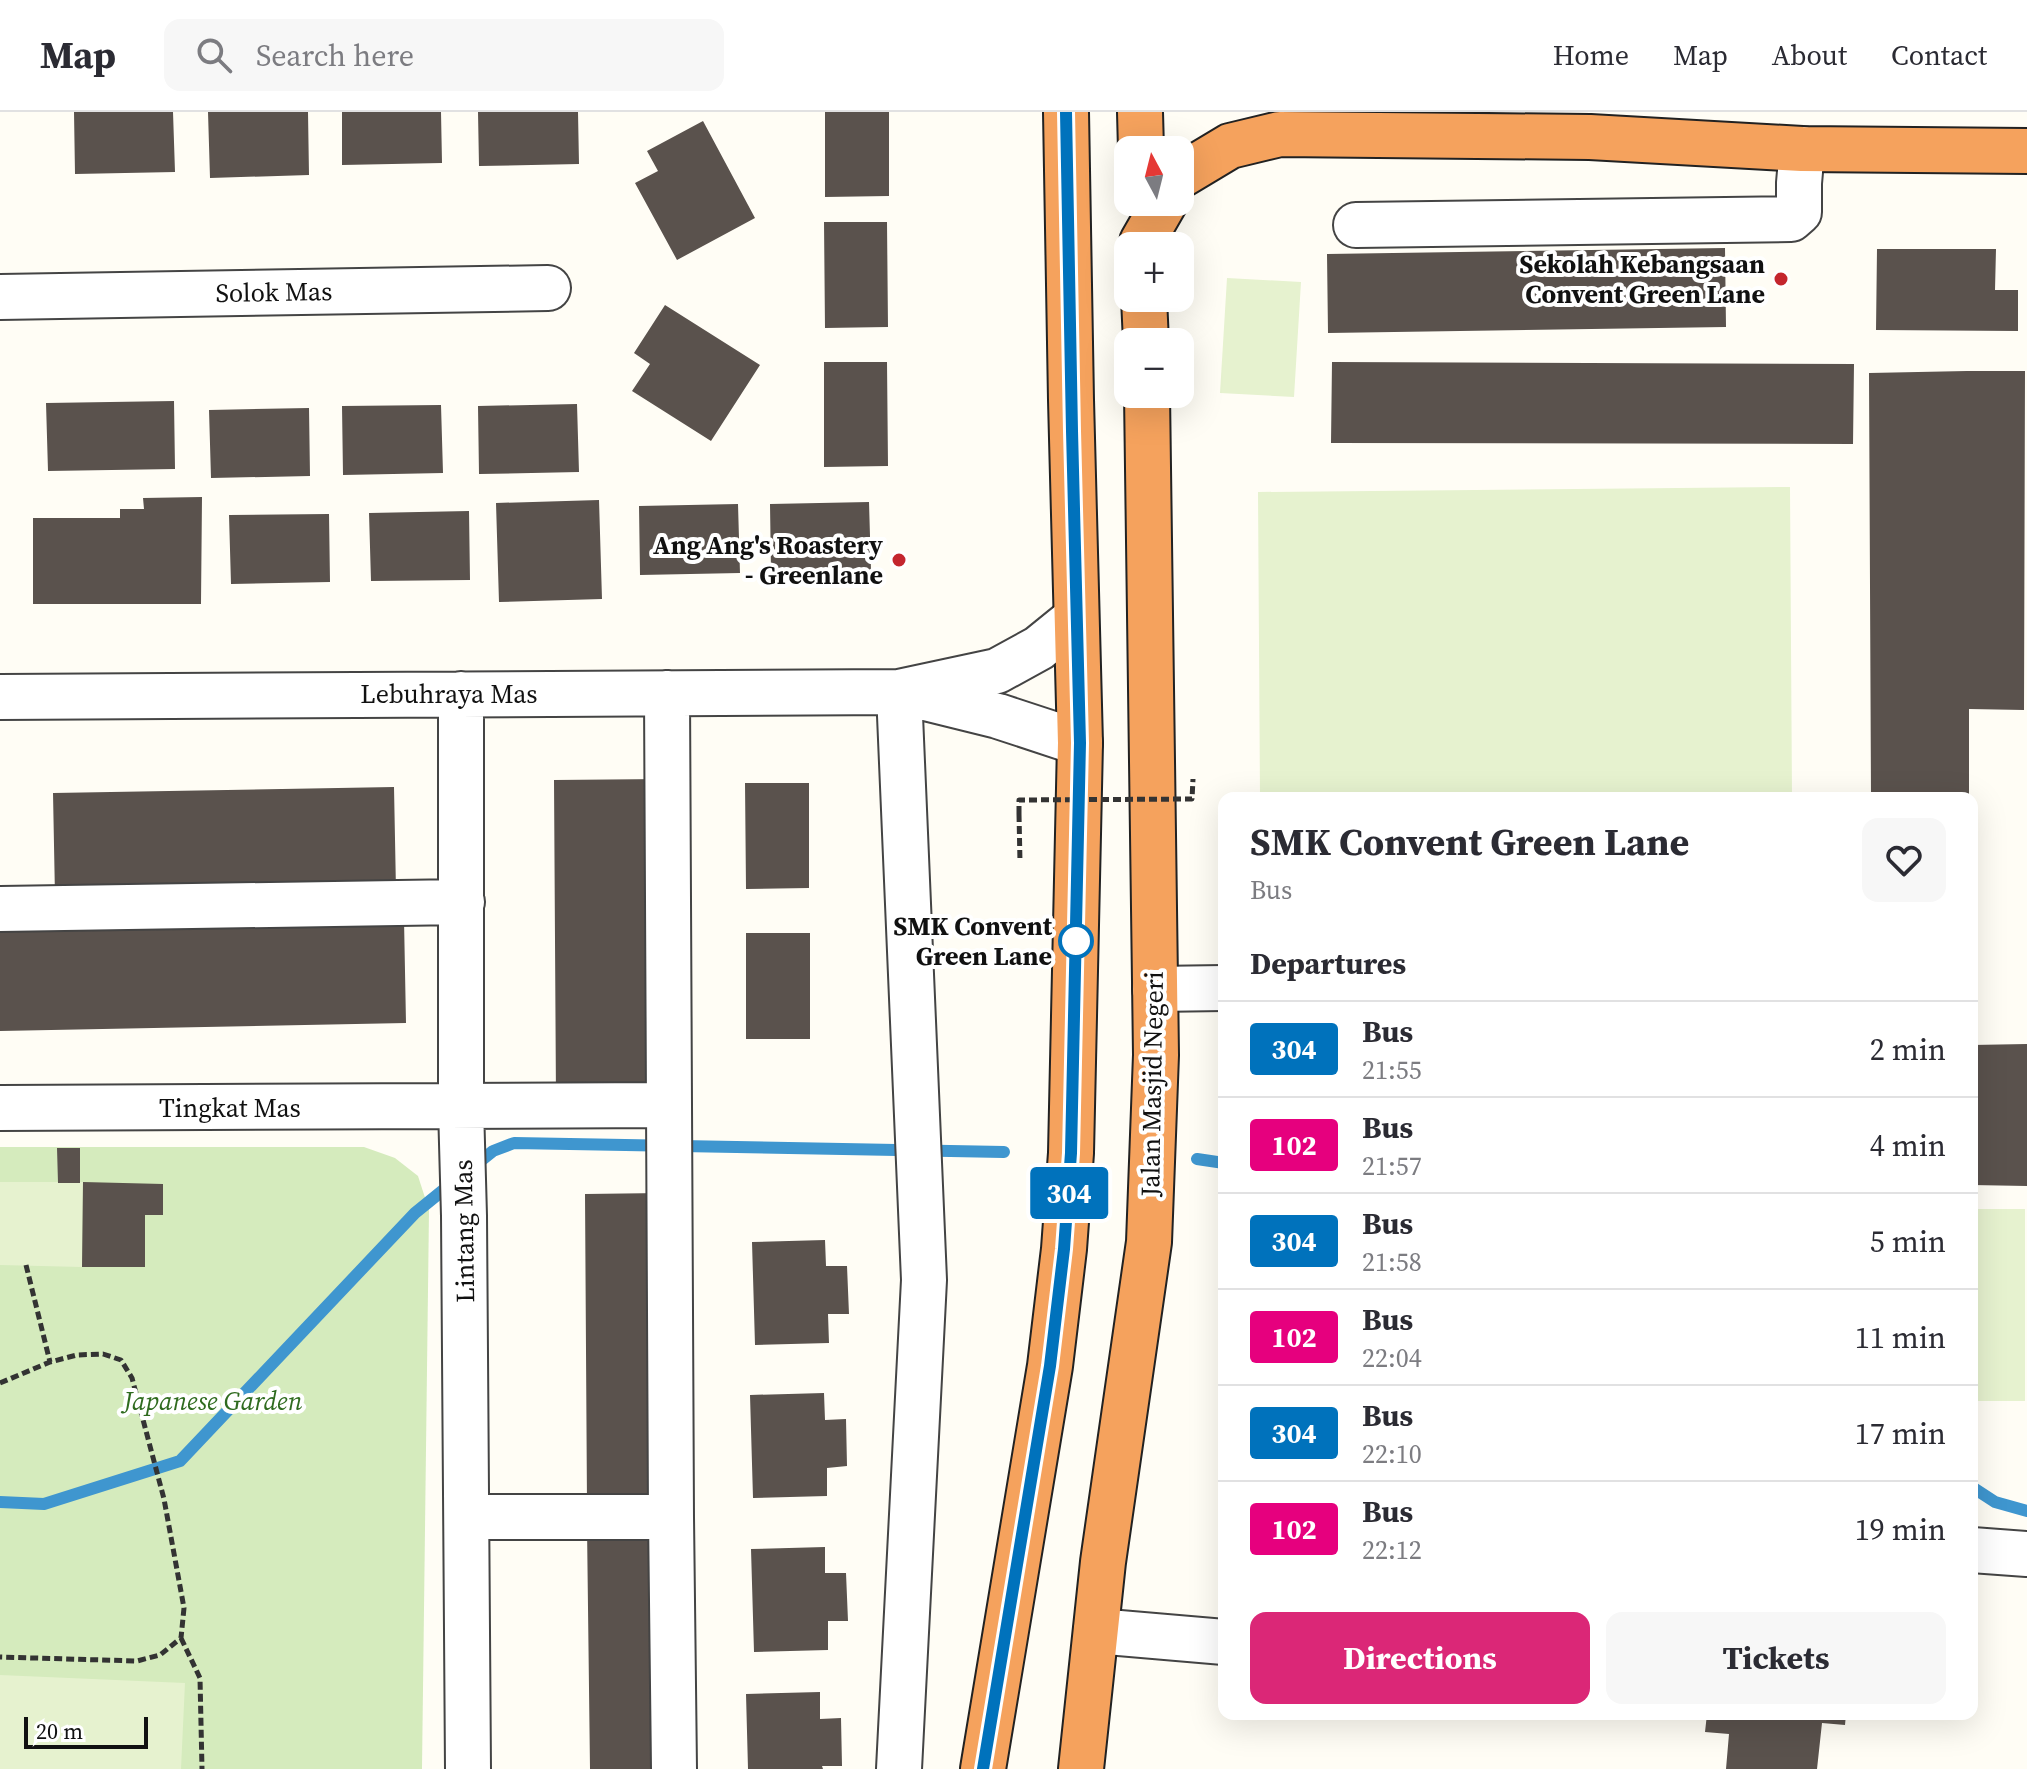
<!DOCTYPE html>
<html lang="en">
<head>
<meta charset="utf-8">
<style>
	body { margin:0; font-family:"Source Serif 4",serif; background:#f7f7f7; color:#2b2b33; height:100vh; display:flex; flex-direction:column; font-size:30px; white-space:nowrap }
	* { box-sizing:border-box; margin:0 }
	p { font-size:26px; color:#7c7c81 }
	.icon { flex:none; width:44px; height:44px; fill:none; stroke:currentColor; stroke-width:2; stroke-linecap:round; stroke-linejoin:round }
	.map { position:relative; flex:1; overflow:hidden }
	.side { position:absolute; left:1218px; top:680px; width:760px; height:928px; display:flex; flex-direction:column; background:#fff; border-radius:16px; box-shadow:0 8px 32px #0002 }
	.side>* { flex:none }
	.badge { padding:0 16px; border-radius:6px; font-size:28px; line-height:52px }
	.needle { width:52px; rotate:353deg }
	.buttons { position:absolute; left:1114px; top:24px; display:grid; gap:16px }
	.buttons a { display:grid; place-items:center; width:80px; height:80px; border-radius:16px; background:#fff; box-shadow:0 8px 32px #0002; font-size:40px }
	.scale { position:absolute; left:24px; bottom:20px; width:124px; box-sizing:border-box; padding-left:8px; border:4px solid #111; border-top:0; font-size:22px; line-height:28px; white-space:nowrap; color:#111; -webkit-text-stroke:6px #fff; paint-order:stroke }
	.map>.badge { position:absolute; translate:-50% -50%; box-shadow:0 0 0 4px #fff }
	h2 { padding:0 32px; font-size:30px; line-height:72px }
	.round { display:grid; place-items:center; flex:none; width:84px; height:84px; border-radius:16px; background:#f7f7f7 }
	.head { display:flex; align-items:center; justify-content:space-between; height:136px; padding:0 32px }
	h1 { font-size:38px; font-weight:700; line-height:60px }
	.button { display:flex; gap:16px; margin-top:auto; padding:16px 32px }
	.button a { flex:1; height:92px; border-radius:16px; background:#db2777; color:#fff; font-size:32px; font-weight:700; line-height:92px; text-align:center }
	.button a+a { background:#f7f7f7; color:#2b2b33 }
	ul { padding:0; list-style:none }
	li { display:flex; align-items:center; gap:24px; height:96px; padding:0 32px; border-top:2px solid #e1e1e2 }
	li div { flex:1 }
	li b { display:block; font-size:30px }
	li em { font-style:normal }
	li .badge { min-width:88px; font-weight:700; text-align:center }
	header { display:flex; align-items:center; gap:48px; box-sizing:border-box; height:112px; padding:0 40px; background:#fff; border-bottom:2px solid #e1e1e2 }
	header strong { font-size:38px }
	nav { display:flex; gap:44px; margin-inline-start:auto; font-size:28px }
	.search { width:560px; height:72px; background:#f7f7f7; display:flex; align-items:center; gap:20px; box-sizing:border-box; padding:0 28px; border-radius:16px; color:#7c7c81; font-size:30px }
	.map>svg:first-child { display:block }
	.green { fill:#d5ebbd }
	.pitch { fill:#e6f2cf }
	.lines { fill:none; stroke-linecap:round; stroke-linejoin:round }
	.stream { stroke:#3f96cf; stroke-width:12 }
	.building { fill:#5a524d }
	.minor-casing { stroke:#444; stroke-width:48 }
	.highway-casing { stroke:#222; stroke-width:48 }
	.path { stroke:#333; stroke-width:5; stroke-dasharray:8 4; stroke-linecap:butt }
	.minor { stroke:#fff; stroke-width:44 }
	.highway { stroke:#f5a25d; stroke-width:44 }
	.path-bridge { stroke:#333; stroke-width:5; stroke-dasharray:8 4; stroke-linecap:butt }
	.line-casing { stroke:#fff; stroke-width:18 }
	.line { stroke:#0072bc; stroke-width:12 }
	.poi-dot { fill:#c4262e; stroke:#fff; stroke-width:3 }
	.stop-dot { fill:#fff; stroke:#0072bc; stroke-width:4 }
	.labels { text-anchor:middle; stroke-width:8; stroke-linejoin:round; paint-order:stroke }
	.poi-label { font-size:26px; font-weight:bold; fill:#111; stroke:#fff; text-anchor:end }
	.street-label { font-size:26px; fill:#111; stroke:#fff }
	.stop-label { font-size:26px; font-weight:bold; fill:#111; stroke:#fff; text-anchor:end }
	.park-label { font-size:26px; font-style:italic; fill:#2f6b1f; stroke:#fff }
</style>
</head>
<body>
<header>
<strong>Map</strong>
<div class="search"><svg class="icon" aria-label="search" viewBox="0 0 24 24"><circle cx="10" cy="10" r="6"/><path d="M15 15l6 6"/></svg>Search here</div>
<nav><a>Home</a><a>Map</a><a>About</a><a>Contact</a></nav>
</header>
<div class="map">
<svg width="2027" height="1657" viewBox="0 0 2027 1657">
	<rect width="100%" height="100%" fill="#fffdf5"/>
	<path class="green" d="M 0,1035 L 364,1035 L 395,1046 L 418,1064 L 429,1098 L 422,1657 L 0,1657 Z"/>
	<path class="pitch" d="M 1227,166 L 1301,170 L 1294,285 L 1220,281 Z
		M 1790,375 L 1792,686 L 1260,686 L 1258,380 Z
		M 0,1070 L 83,1070 L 82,1155 L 0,1153 Z
		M 1972,1097 L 2025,1097 L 2025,1289 L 1972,1289 Z
		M 0,1563 L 185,1571 L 181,1657 L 0,1657 Z"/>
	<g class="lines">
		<path class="stream" d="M 1197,1047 L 1224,1051
			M 473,1055 L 493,1039 L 514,1031 L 1004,1040
			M 1972,1375 L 1995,1390 L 2027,1399
			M 0,1390 L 44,1392 L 180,1349 L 415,1101 L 452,1071"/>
	</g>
	<path class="building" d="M 74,0 L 173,0 L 175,60 L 75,62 Z
		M 208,0 L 308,0 L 309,63 L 210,66 Z
		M 342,0 L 441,0 L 442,51 L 342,53 Z
		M 478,0 L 578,0 L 579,52 L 479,54 Z
		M 825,0 L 889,0 L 889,84 L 825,85 Z
		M 703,9 L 755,106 L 677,148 L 635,71 L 658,59 L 647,39 Z
		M 824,110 L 887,110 L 888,215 L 825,216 Z
		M 1725,136 L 1726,215 L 1328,221 L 1327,142 Z
		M 1877,137 L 1996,137 L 1995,178 L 2018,178 L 2018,219 L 1876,218 Z
		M 665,193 L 760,253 L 711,329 L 632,279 L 650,252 L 634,241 Z
		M 824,250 L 887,250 L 888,354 L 824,355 Z
		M 1332,250 L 1854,252 L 1853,332 L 1331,331 Z
		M 1967,259 L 2025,259 L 2024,598 L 1969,597 L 1969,686 L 1871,686 L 1869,261 Z
		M 174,289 L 175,357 L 48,359 L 46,291 Z
		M 577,292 L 579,360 L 479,362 L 478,294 Z
		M 441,293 L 443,361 L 343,363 L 342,294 Z
		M 309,296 L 310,364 L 211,366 L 209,298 Z
		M 202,385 L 201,492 L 33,492 L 33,406 L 120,406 L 120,397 L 144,397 L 143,386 Z
		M 599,388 L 602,487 L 499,490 L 496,391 Z
		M 869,390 L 871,458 L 771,460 L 770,392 Z
		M 738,392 L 740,461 L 640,463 L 639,394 Z
		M 469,399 L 470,468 L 371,469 L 369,401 Z
		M 329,402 L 330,470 L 231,472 L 229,403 Z
		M 663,667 L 665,987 L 556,988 L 554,668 Z
		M 745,671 L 809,671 L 809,776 L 746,777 Z
		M 394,675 L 396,779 L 55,785 L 53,681 Z
		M 404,807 L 406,911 L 0,919 L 0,815 Z
		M 746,821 L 810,821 L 810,927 L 746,927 Z
		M 2027,932 L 2027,1074 L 1972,1073 L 1972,933 Z
		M 57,1036 L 80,1036 L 80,1071 L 58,1071 Z
		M 83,1070 L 163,1072 L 163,1103 L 145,1103 L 145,1155 L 82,1155 Z
		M 662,1081 L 664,1393 L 587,1394 L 585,1082 Z
		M 825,1128 L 826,1154 L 847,1154 L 849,1202 L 828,1202 L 829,1231 L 755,1233 L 752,1130 Z
		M 824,1281 L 825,1308 L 846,1307 L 847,1354 L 827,1356 L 827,1384 L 753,1386 L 750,1283 Z
		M 662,1414 L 666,1657 L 590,1657 L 587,1415 Z
		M 825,1435 L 825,1461 L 846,1461 L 848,1509 L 828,1509 L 828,1538 L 754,1540 L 751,1437 Z
		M 820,1580 L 820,1607 L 841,1606 L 842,1654 L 822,1654 L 823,1657 L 748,1657 L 746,1582 Z
		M 1707,1602 L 1846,1602 L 1845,1613 L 1822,1611 L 1817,1657 L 1726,1657 L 1729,1622 L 1705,1620 Z"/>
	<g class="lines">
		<defs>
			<path id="minor" d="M 1356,113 L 1791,107 L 1799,100 L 1799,71 L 1802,37
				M 0,185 L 548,176
				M 899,580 L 924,1168 L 899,1657
				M 667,581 L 671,1405 L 674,1657
				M 461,582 L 461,995 L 464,1104 L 468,1657
				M 909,582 L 998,604 L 1080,631
				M 0,585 L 899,580 L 997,559 L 1039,536 L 1076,506
				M 0,797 L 462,790
				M 1155,877 L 1224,876
				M 0,996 L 669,993
				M 467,1405 L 671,1405
				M 1972,1438 L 2027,1442
				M 1096,1519 L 1224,1530"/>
			<path id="highway" d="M 1140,0 L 1141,38
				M 1180,64 L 1230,34 L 1280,22 L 1590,25 L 1802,37 L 2027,39
				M 1142,130 L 1165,90
				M 1144,186 L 1146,230
				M 983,1657 L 1050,1254 L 1064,1137 L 1071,1041 L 1080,631 L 1071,288 L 1066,0
				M 1081,1657 L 1103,1450 L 1149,1130 L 1156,943 L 1147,282"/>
		</defs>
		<use href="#minor" class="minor-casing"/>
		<use href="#highway" class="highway-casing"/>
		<path class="path" d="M 1019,702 L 1020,750
			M 26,1153 L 50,1250
			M 0,1271 L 50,1250 L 77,1243 L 103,1242 L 121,1248 L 132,1266 L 164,1387 L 184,1496 L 181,1526 L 160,1543 L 137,1549 L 0,1545
			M 181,1526 L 200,1566 L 202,1657"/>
		<use href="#minor" class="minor"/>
		<use href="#highway" class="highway"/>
		<path class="path-bridge" d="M 1019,702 L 1019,688 L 1192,687 L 1193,667"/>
	</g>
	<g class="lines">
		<defs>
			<path id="line" d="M 983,1657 L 1050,1254 L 1064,1137 L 1071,1041 L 1080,631 L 1072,319 L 1066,0"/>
		</defs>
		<use href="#line" class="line-casing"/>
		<use href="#line" class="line"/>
	</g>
	<g class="poi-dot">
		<circle cx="1781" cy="167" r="8"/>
		<circle cx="899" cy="448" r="8"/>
	</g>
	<circle class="stop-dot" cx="1076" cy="829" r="16"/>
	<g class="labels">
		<g class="poi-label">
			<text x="1765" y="161">Sekolah Kebangsaan<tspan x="1765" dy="30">Convent Green Lane</tspan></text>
			<text x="883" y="442">Ang Ang's Roastery<tspan x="883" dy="30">- Greenlane</tspan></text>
		</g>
		<g class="street-label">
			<text transform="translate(274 180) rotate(-1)" y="9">Solok Mas</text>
			<text x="449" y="591">Lebuhraya Mas</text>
			<text transform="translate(1152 972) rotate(-89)" y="9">Jalan Masjid Negeri</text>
			<text x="230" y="1005">Tingkat Mas</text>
			<text transform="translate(464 1119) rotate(-91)" y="9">Lintang Mas</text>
		</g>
		<g class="stop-label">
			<text x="1052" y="823">SMK Convent<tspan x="1052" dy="30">Green Lane</tspan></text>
		</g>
		<g class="park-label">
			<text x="213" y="1298">Japanese Garden</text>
		</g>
	</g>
</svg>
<div class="buttons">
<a><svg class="needle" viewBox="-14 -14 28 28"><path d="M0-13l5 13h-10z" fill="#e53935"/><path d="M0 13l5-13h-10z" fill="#7c7c81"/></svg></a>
<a>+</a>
<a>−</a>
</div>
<div class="scale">20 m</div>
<b class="badge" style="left:1069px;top:1081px;background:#0072bc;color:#fff">304</b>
<section class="side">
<div class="head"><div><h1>SMK Convent Green Lane</h1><p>Bus</p></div><a class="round"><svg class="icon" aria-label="heart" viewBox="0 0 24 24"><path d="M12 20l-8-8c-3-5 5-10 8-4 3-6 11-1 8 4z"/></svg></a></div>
<h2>Departures</h2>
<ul>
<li><span class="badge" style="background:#0072bc;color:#fff">304</span><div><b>Bus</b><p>21:55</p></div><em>2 min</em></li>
<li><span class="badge" style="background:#e6007e;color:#fff">102</span><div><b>Bus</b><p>21:57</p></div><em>4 min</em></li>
<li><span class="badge" style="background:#0072bc;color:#fff">304</span><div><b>Bus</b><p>21:58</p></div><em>5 min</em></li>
<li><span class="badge" style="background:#e6007e;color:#fff">102</span><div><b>Bus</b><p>22:04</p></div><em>11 min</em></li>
<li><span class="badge" style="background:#0072bc;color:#fff">304</span><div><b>Bus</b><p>22:10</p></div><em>17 min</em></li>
<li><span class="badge" style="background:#e6007e;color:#fff">102</span><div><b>Bus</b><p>22:12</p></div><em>19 min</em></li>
</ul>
<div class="button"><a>Directions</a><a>Tickets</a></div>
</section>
</div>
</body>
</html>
